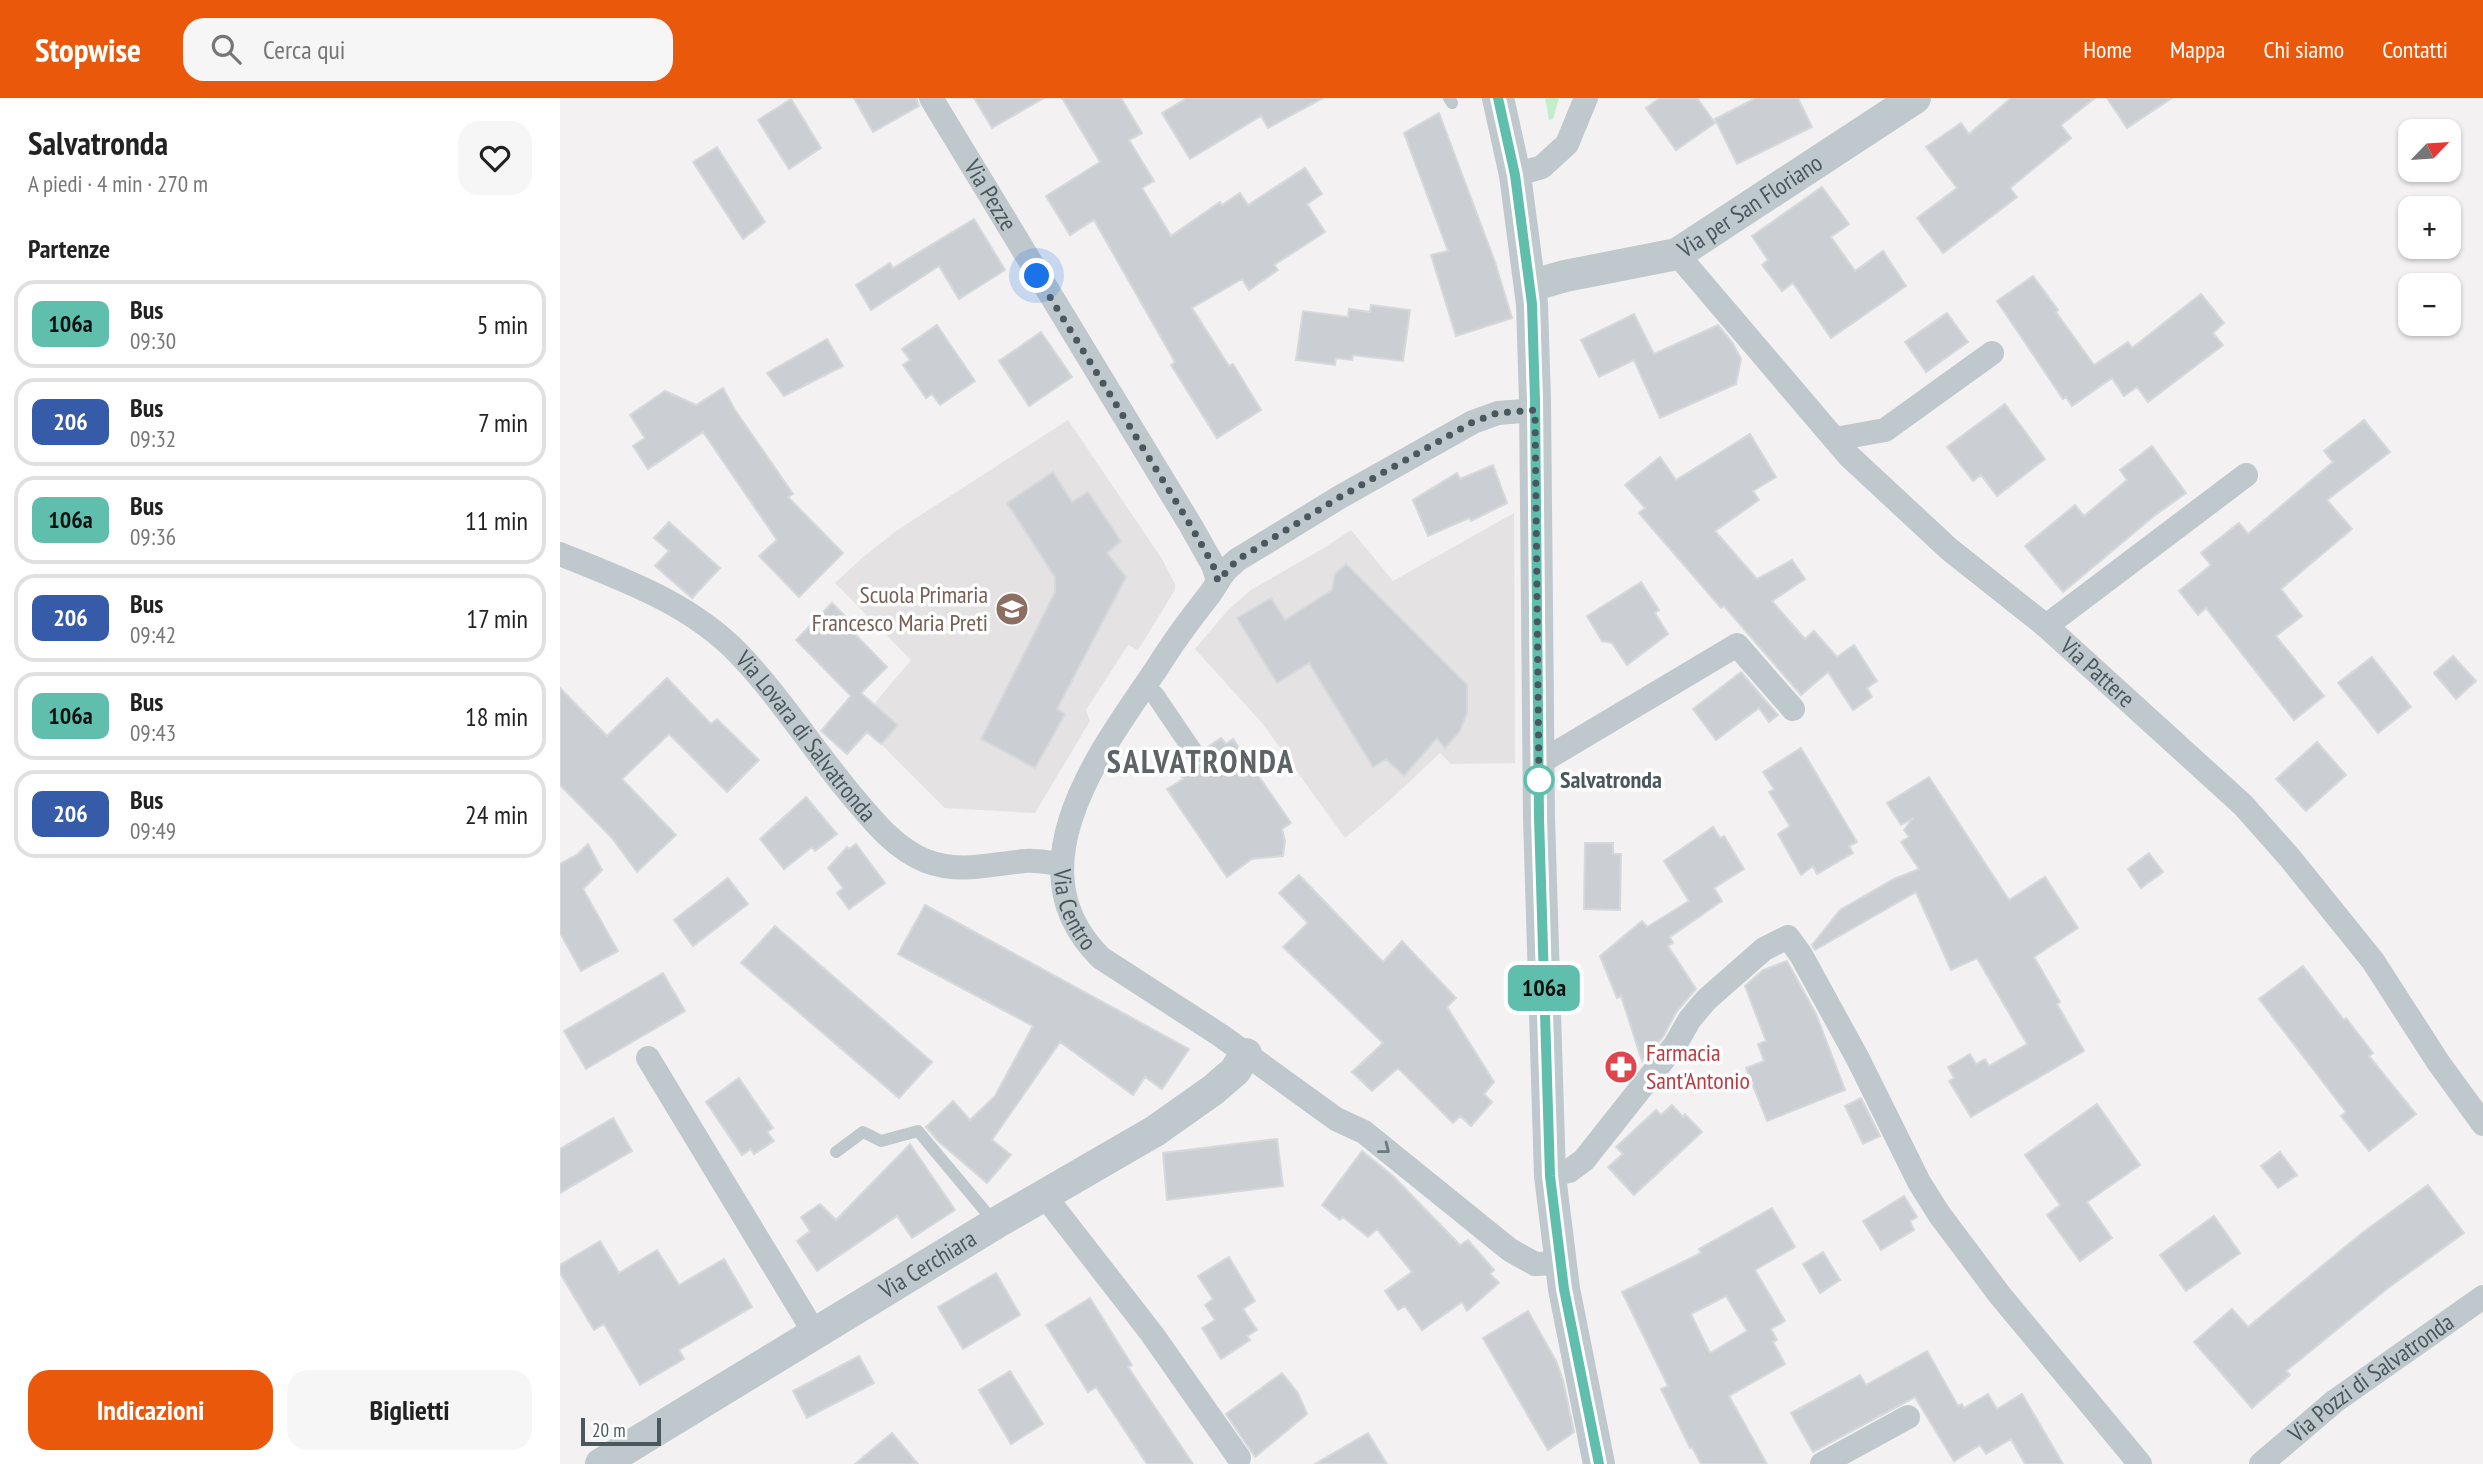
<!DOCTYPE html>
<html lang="it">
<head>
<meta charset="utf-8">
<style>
	body { margin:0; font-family:"PT Sans Narrow",sans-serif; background:#f6f6f6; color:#222; height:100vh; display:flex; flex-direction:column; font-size:26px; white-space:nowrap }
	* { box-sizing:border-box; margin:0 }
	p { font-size:23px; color:#767676 }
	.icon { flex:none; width:38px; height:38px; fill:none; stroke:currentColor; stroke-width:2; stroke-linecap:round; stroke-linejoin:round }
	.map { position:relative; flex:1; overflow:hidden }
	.panel { display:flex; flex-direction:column; background:#fff; width:560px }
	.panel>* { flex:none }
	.badge { padding:0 14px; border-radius:10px; font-size:24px; line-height:46px }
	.needle { width:46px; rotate:65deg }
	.controls { position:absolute; left:1838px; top:21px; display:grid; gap:14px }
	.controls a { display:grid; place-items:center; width:63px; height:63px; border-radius:14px; background:#fff; box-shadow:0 2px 5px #0004; font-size:35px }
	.scale { position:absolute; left:21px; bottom:18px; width:80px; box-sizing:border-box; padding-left:7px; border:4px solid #4a585e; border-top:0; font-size:19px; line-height:24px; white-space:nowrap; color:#4a585e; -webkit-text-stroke:5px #fff; paint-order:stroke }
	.you { position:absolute; width:35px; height:35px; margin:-18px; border:5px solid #fff; border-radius:50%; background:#1a73e8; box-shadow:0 0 0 10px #1a73e833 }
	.map>.badge { position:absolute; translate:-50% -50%; box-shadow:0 0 0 4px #fff }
	h2 { padding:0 28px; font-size:26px; line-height:63px }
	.round { display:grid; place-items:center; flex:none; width:74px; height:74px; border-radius:21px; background:#f6f6f6 }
	.head { display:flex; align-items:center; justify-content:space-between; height:119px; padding:0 28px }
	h1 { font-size:33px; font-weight:600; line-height:52px }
	.primary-button { display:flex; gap:14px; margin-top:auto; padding:14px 28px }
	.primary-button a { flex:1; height:80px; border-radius:21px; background:#ea580c; color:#fff; font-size:28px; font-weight:600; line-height:80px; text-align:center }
	.primary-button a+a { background:#f6f6f6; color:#222 }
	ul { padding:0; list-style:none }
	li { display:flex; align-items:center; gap:21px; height:88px; margin:0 14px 10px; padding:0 14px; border:4px solid #e0e0e0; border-radius:21px }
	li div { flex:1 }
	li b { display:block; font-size:26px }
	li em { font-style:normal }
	li .badge { min-width:77px; font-weight:700; text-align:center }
	header { display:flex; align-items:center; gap:42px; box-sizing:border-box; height:98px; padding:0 35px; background:#ea580c; color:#fff }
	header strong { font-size:33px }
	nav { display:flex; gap:38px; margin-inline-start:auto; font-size:24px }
	.search { width:490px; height:63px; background:#f6f6f6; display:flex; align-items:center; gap:18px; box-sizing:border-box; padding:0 24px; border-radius:21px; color:#767676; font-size:26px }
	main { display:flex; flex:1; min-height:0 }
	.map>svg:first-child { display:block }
	.education { fill:#e4e2e3 }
	.green { fill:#c3eecb }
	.building { fill:#cbcfd3; stroke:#d6d9dc; stroke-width:2; fill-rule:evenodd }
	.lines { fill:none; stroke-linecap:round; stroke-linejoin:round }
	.service { stroke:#bec8cd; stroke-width:12 }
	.pedestrian { stroke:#bec8cd; stroke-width:19 }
	.minor { stroke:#bec8cd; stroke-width:24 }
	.tertiary { stroke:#bec8cd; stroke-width:32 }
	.oneway { stroke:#6d7a7f }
	.line-casing { stroke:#fff; stroke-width:16 }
	.line { stroke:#5fbeac; stroke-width:10 }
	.walk { stroke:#4a585e; stroke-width:7; stroke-dasharray:0 12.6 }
	.stop-dot { fill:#fff; stroke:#5fbeac; stroke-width:3.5 }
	.labels { text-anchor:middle; stroke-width:7; stroke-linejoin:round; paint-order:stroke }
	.street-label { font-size:24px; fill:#4a585e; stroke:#fff }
	.education-label { font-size:24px; fill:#785e54; stroke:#fff; text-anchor:end }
	.stop-label { font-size:24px; font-weight:bold; fill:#4a585e; stroke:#fff; text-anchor:start }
	.health-label { font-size:24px; fill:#be3a42; stroke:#fff; text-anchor:start }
	.district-label { font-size:32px; font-weight:bold; letter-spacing:2px; fill:#5e6366; stroke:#fff }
</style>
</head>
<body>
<header>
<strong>Stopwise</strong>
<div class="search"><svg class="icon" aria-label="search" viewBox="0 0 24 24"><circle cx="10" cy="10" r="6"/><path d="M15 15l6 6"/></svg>Cerca qui</div>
<nav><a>Home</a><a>Mappa</a><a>Chi siamo</a><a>Contatti</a></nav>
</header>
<main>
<section class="panel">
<div class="head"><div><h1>Salvatronda</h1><p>A piedi · 4 min · 270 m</p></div><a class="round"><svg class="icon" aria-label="heart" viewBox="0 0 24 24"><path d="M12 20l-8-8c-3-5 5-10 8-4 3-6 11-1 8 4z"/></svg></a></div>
<h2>Partenze</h2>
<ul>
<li><span class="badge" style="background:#5fbeac;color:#111">106a</span><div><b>Bus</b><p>09:30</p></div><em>5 min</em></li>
<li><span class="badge" style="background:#365ba9;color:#fff">206</span><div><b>Bus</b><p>09:32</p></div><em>7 min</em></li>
<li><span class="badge" style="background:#5fbeac;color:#111">106a</span><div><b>Bus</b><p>09:36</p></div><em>11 min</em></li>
<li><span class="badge" style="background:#365ba9;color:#fff">206</span><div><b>Bus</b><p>09:42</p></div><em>17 min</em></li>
<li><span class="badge" style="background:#5fbeac;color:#111">106a</span><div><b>Bus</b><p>09:43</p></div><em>18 min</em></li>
<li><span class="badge" style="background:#365ba9;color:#fff">206</span><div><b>Bus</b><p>09:49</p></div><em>24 min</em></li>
</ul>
<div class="primary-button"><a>Indicazioni</a><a>Biglietti</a></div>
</section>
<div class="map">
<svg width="1923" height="1366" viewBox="0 0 1923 1366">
	<rect width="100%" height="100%" fill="#f3f1f2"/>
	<path class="education" d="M 508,322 L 602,461 L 615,486 L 615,492 L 578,552 L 568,547 L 526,612 L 530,623 L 475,715 L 385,710 L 321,646 L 338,627 L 314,606 L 351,562 L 275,485 L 302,460 L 336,433 Z
		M 954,415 L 955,665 L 891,666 L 880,655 L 830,702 L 785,740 L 702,625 L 635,551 L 668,512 L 691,492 L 764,450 L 791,432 L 833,483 Z"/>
	<path class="green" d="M 985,0 L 999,0 L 993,21 L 989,22 Z"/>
	<path class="building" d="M 294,0 L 356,0 L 359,8 L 313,34 Z
		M 414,0 L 484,0 L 432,30 Z
		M 502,0 L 561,0 L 582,35 L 569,42 L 594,83 L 582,90 L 611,138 L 660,104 L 662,107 L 680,95 L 688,107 L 745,70 L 762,96 L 747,106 L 765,134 L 714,167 L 718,172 L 689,192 L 682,181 L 632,210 L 669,268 L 673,266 L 701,312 L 657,340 L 611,267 L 615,264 L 534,122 L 510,137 L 486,98 L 540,64 Z
		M 627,0 L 763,0 L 708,30 L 701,18 L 630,61 L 602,15 Z
		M 1100,0 L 1137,0 L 1155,25 L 1116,52 L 1086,10 Z
		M 1196,0 L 1238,0 L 1252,29 L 1177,66 L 1155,21 Z
		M 1451,0 L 1535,0 L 1501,27 L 1511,40 L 1450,90 L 1457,99 L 1383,155 L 1357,120 L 1397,90 L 1366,49 L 1401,25 L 1409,36 Z
		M 1547,0 L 1612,0 L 1567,30 Z
		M 231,1 L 261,50 L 229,71 L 198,22 Z
		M 879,15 L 935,164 L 952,220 L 896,238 L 871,157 L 888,153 L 844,35 Z
		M 157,49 L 205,124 L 183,141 L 133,64 Z
		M 1262,89 L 1289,126 L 1271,139 L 1295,173 L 1323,153 L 1346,188 L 1271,240 L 1233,185 L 1222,193 L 1202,167 L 1208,162 L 1192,138 Z
		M 414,121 L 445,172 L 399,201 L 379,168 L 311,212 L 296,187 L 330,165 L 333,170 Z
		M 1473,178 L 1498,212 L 1496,214 L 1534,267 L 1568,244 L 1572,250 L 1641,196 L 1664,225 L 1653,235 L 1663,247 L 1588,304 L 1577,289 L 1564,298 L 1552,280 L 1512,308 L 1506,299 L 1503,301 L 1437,203 Z
		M 811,207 L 850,212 L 843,263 L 793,257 L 792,262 L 776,260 L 775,267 L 736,262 L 743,213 L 788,219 L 789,211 L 810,214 Z
		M 1387,215 L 1408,244 L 1366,274 L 1345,244 Z
		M 1074,216 L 1094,256 L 1158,227 L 1172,244 L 1181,261 L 1176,286 L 1100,320 L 1074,262 L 1039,279 L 1021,242 Z
		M 377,227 L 415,283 L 380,307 L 372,296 L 366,300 L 343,267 L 350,262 L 342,251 Z
		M 481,234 L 512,279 L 469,308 L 439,263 Z
		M 267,241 L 283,268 L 224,298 L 207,275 Z
		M 163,290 L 175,312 L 233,396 L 228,399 L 283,455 L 239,499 L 199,458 L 217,442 L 143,334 L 88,371 L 73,348 L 85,340 L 70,317 L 105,293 L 136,307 Z
		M 1445,306 L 1485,361 L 1437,398 L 1421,377 L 1413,383 L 1387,349 Z
		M 1804,322 L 1830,354 L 1767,402 L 1792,431 L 1721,491 L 1742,518 L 1716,538 L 1764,598 L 1734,622 L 1646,510 L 1638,517 L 1619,493 L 1651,467 L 1641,455 L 1679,425 L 1688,436 L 1773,364 L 1764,353 Z
		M 1190,336 L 1216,379 L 1193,393 L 1199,402 L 1155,433 L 1197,481 L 1232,462 L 1245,481 L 1212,503 L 1245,541 L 1254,533 L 1277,559 L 1294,547 L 1317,583 L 1307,590 L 1312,599 L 1293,612 L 1268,574 L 1241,597 L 1164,508 L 1161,510 L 1079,415 L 1085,410 L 1065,387 L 1100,359 L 1116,382 Z
		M 1592,348 L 1626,395 L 1594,418 L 1503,494 L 1465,448 L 1515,407 L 1524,418 L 1567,382 L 1560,372 Z
		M 933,367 L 947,405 L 911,423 L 909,420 L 868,438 L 853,402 L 897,375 L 900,381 Z
		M 493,374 L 512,404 L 528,394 L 561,443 L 547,455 L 566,479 L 497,611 L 505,616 L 475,670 L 421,641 L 495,494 L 495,479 L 447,405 Z
		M 109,424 L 160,470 L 132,500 L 95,468 L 109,453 L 94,440 Z
		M 786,466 L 907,587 L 907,614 L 900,633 L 885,650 L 877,640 L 844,678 L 826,661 L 813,669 L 749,565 L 717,585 L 677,520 L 711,500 L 725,522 L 772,492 L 775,476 Z
		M 1081,484 L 1099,512 L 1095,515 L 1108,536 L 1067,567 L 1052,545 L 1042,543 L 1027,518 Z
		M 272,505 L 294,527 L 290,531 L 327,569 L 301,595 L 338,627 L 321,646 L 307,634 L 287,656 L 261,633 L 291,598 L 236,542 Z
		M 1893,558 L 1916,583 L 1896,601 L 1874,575 Z
		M 1812,559 L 1851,609 L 1818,635 L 1778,585 Z
		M 1181,574 L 1218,617 L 1209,624 L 1199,610 L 1156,642 L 1133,611 Z
		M 107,580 L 151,626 L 157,621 L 199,662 L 167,694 L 109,636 L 62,681 L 116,737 L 77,774 L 52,740 L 0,687 L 0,590 L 47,638 Z
		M 661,640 L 666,646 L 673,641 L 731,725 L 722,731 L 725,743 L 723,758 L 692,761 L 667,779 L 607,691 L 623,681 L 619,675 L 630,667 L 637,668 L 642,666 L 646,661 L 646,650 Z
		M 1757,644 L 1786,677 L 1746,713 L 1716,681 Z
		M 1241,650 L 1297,744 L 1289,748 L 1293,755 L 1257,776 L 1253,768 L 1241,777 L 1218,736 L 1230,728 L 1209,694 L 1214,691 L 1203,674 Z
		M 1369,679 L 1449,802 L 1485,779 L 1518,830 L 1474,859 L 1500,904 L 1497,906 L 1524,953 L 1411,1019 L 1389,983 L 1394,980 L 1388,969 L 1410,956 L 1416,966 L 1425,961 L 1429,968 L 1467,946 L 1417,860 L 1391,872 L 1356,794 L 1255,852 L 1252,847 L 1280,812 L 1334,781 L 1359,771 L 1341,744 L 1349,739 L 1344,732 L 1353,720 L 1341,727 L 1327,705 Z
		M 246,699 L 277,736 L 255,753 L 252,749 L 224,771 L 200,741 Z
		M 1153,729 L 1160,740 L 1164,738 L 1184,771 L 1154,790 L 1162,803 L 1110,839 L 1113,845 L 1108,848 L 1136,891 L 1117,913 L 1103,939 L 1082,963 L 1061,898 L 1057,900 L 1040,858 L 1082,823 L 1087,829 L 1129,803 L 1104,763 Z
		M 1025,745 L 1053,745 L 1053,756 L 1061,756 L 1060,812 L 1024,811 Z
		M 28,746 L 42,772 L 23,791 L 58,853 L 21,873 L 0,835 L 0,766 L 18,756 Z
		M 296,746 L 325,785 L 289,811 L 277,795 L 283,790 L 268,770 L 287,749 L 289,751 Z
		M 1589,755 L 1603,774 L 1581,790 L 1568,771 Z
		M 739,777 L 823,864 L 842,843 L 896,900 L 887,909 L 934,984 L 924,996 L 932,1004 L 911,1028 L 900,1018 L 893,1025 L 838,970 L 812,993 L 792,974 L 823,945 L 723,849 L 748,825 L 719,795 Z
		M 168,780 L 188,806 L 133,848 L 114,822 Z
		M 365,807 L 629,951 L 602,991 L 585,979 L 573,997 L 500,944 L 432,1042 L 451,1057 L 427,1085 L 378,1043 L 366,1029 L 393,1003 L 410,1022 L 435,998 L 473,928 L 338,856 Z
		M 215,828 L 372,964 L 339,1000 L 181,865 Z
		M 1227,863 L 1256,916 L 1285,992 L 1207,1023 L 1186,970 L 1204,963 L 1198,946 L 1206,943 L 1185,888 L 1203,872 Z
		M 1743,868 L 1784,922 L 1786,920 L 1813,955 L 1809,958 L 1856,1016 L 1809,1053 L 1781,1018 L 1786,1014 L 1699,901 Z
		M 103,875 L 125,913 L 26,971 L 4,933 Z
		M 179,980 L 213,1030 L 207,1034 L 214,1043 L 194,1056 L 191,1051 L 182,1057 L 146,1004 Z
		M 1301,1000 L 1320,1038 L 1303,1046 L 1285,1008 Z
		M 1537,1006 L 1580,1067 L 1527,1104 L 1552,1140 L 1520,1163 L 1487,1117 L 1500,1107 L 1465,1057 Z
		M 1112,1007 L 1123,1019 L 1125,1016 L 1142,1034 L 1074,1097 L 1048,1069 L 1063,1056 L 1056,1049 L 1096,1012 L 1101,1017 Z
		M 53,1020 L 72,1053 L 0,1095 L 0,1051 Z
		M 717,1041 L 723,1088 L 607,1102 L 603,1055 Z
		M 350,1046 L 395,1112 L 352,1140 L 337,1118 L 257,1173 L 237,1143 L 250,1133 L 241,1119 L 260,1106 L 276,1122 Z
		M 802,1053 L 833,1078 L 900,1147 L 908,1142 L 934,1172 L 930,1176 L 939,1185 L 907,1213 L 902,1204 L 862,1232 L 845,1208 L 838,1212 L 825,1193 L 852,1174 L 817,1131 L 808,1139 L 783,1119 L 780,1122 L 762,1107 Z
		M 1720,1054 L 1737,1077 L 1718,1090 L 1701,1068 Z
		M 1868,1087 L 1904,1135 L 1828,1190 L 1726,1273 L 1730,1277 L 1692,1310 L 1634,1244 L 1672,1211 L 1688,1229 L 1802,1135 Z
		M 1344,1098 L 1357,1119 L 1350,1123 L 1354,1132 L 1321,1152 L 1303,1123 Z
		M 1212,1110 L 1235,1149 L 1195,1172 L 1225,1223 L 1211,1231 L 1217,1242 L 1213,1244 L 1225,1266 L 1169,1298 L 1207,1366 L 1141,1366 L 1132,1349 L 1130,1350 L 1101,1291 L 1108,1288 L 1062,1194 L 1141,1155 L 1139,1151 ZM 1166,1198 L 1187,1233 L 1150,1255 L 1131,1216 Z
		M 1654,1118 L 1680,1155 L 1626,1193 L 1600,1157 Z
		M 40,1143 L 59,1175 L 97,1152 L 119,1187 L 164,1161 L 192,1209 L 119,1252 L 124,1261 L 80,1287 L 44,1226 L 34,1232 L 0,1175 L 0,1167 Z
		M 1263,1154 L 1280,1182 L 1260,1195 L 1243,1166 Z
		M 669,1159 L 695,1203 L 683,1211 L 697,1232 L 687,1238 L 690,1242 L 661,1261 L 642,1230 L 655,1222 L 645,1207 L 653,1201 L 638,1178 Z
		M 436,1175 L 460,1217 L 403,1251 L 378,1209 Z
		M 530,1200 L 572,1267 L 568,1269 L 633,1366 L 587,1366 L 536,1289 L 528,1294 L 486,1227 Z
		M 968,1213 L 996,1263 L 1003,1282 L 1014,1334 L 988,1352 L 923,1240 Z
		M 1367,1253 L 1398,1308 L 1402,1306 L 1404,1310 L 1428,1296 L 1437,1311 L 1462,1296 L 1503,1366 L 1465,1366 L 1451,1341 L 1426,1356 L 1420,1347 L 1394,1363 L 1355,1299 L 1253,1354 L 1231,1315 L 1300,1277 L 1306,1287 Z
		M 299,1258 L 314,1285 L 247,1320 L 233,1293 Z
		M 450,1273 L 483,1326 L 451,1346 L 419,1292 Z
		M 722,1275 L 738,1295 L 747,1316 L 695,1359 L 666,1316 Z
		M 332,1335 L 358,1366 L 295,1366 Z
		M 808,1335 L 827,1366 L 755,1366 Z"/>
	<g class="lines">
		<path class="service" d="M 889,0 L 892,5
			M 276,1054 L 303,1034 L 321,1043 L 358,1033 L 435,1125"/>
		<path class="pedestrian" d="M 595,597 L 635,656"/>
		<g class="minor">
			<path id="s1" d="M 371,0 L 631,428 L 653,467 L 658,483"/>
			<path d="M 955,77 L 982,69 L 1007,46 L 1026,0"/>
			<path id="s2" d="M 1117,156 L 1289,358 L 1389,451 L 1486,528 L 1683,707 L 1730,760 L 1813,863 L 1878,964 L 1923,1026"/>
			<path id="s3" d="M 975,312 L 938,315 L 913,324 L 780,399 L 677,462 L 668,470 C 660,478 656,488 650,496 C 631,520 613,544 597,570 C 542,651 449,770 541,860 L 660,937 L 776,1021 L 804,1034 L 950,1152 L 975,1166 L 1000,1165"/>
			<path d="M 1275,341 L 1325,332 L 1432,255"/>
			<path id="s4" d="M 0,456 C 64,482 130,505 179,556 C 219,598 251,648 288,693 C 310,719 333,750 366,763 C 400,776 431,766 465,763 C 477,762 490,765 502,766"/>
			<path d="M 1486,528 L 1686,377"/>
			<path d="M 979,665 L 1177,547 L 1233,611"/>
			<path d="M 88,960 L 254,1234"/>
			<path d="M 990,1078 L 1009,1073 L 1024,1062 L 1115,947 L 1130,921 L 1146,902 L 1204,851 L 1228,839 L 1241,857 L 1298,961 L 1359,1084 L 1379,1116 L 1439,1196 L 1580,1366"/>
			<path d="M 484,1097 L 592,1236 L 679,1360"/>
			<path d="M 1262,1366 L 1348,1319"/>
			<path id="s5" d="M 1701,1366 L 1775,1303 L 1923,1199"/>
		</g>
		<g class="tertiary">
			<path d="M 938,0 L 955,77 L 972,206 L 975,303 L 979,720 L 990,1078 L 1004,1191 L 1039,1366"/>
			<path id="s6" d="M 970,188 L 1005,178 L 1117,156 L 1355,0"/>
			<path id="s7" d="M 41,1366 L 436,1125 L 595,1033 L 653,992 L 675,973 L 686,956"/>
		</g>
	</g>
	<defs><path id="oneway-chevron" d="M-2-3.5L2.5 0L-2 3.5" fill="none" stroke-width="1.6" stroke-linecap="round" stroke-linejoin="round" transform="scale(1.75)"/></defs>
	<use class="oneway" href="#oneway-chevron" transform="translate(825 1051) rotate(38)"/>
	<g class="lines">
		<defs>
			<path id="line" d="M 938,0 L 955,77 L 972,206 L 975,303 L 979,720 L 990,1078 L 1004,1191 L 1039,1366"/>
		</defs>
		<use href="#line" class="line-casing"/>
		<use href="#line" class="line"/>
		<path class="walk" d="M 477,178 L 631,428 L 653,467 L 658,483 L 677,462 L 780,399 L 913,324 L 937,315 L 975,312 L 979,682"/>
	</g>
	<defs>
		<symbol id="school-disc" viewBox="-11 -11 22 22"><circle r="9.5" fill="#8d6e63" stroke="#fff"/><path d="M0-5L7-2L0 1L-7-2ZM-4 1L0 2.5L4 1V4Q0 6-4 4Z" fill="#fff"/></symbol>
		<symbol id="pharmacy-disc" viewBox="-11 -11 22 22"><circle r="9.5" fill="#e0444e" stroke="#fff"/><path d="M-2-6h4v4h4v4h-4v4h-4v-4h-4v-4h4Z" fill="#fff"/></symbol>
	</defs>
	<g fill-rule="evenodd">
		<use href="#school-disc" x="433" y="492" width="38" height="38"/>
		<use href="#pharmacy-disc" x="1042" y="950" width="38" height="38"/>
	</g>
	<circle class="stop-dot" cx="979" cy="682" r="14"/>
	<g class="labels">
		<g class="street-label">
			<text dy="8" stroke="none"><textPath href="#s1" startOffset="114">Via Pezze</textPath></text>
			<text dy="8" stroke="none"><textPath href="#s6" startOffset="238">Via per San Floriano</textPath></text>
			<text dy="8" stroke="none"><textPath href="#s2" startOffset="595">Via Pattere</textPath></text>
			<text dy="8" stroke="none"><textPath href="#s4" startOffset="313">Via Lovara di Salvatronda</textPath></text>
			<text dy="8" stroke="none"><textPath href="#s3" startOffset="740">Via Centro</textPath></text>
			<text dy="8" stroke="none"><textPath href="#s7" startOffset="383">Via Cerchiara</textPath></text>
			<text dy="8" stroke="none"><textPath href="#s5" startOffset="140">Via Pozzi di Salvatronda</textPath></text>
		</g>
		<g class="education-label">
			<text x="428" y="505">Scuola Primaria<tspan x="428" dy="28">Francesco Maria Preti</tspan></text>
		</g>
		<g class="stop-label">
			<text x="1000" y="690">Salvatronda</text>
		</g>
		<g class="health-label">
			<text x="1086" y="963">Farmacia<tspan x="1086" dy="28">Sant'Antonio</tspan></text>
		</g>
		<g class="district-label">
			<text x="641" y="675">SALVATRONDA</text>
		</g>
	</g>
</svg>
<div class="controls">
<a><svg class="needle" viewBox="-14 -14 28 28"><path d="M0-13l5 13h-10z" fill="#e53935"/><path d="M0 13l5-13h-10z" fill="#767676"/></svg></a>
<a>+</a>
<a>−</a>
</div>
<div class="scale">20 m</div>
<div class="you" style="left:477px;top:178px"></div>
<b class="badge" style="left:984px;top:890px;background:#5fbeac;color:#111">106a</b>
</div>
</main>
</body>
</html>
